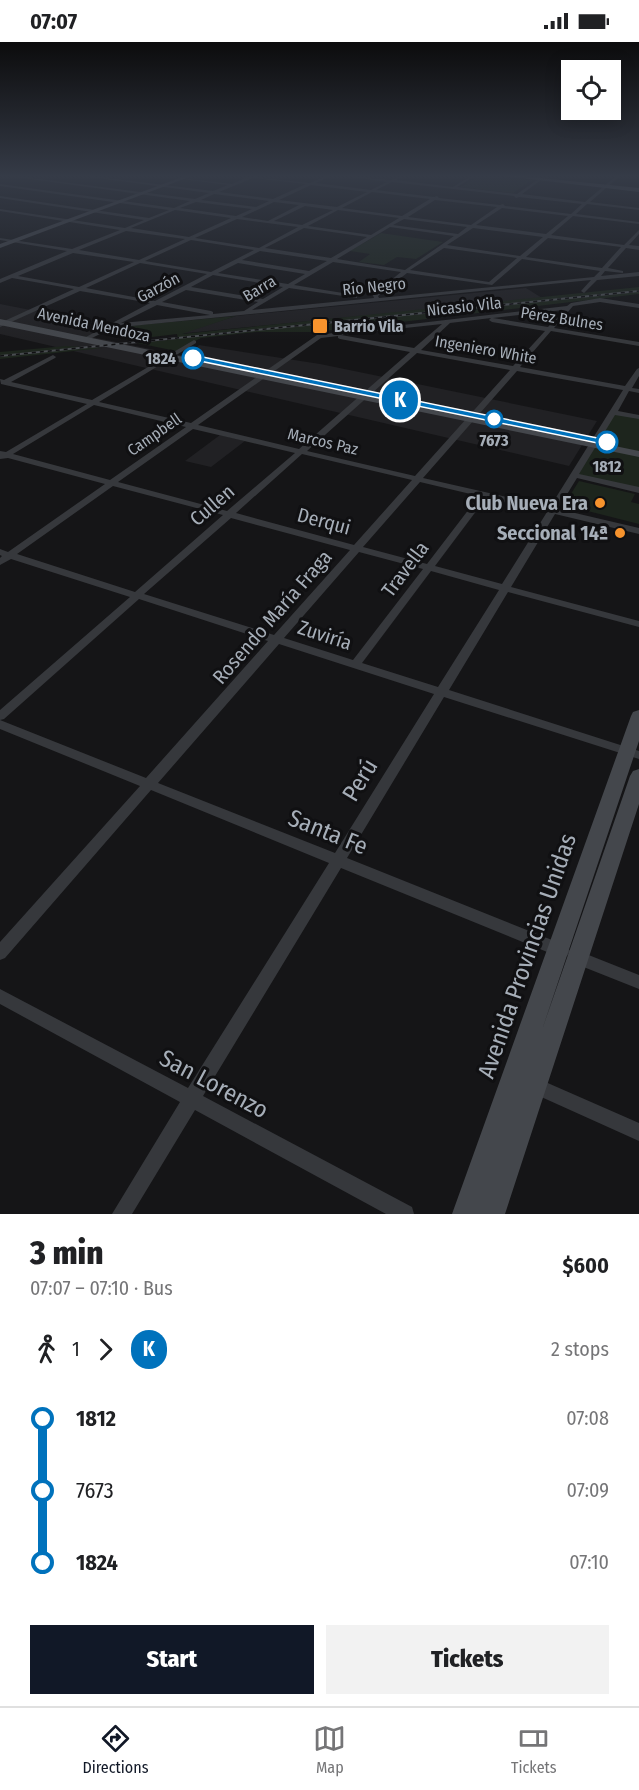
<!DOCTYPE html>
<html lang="en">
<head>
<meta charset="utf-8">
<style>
	body { margin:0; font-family:"Fira Sans Condensed",sans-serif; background:#f2f2f2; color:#202124; height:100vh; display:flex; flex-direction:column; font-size:22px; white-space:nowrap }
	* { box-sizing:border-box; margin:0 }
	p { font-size:20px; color:#757577 }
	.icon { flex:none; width:33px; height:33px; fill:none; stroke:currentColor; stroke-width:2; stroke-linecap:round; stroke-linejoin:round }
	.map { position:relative; height:1172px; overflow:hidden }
	.sheet { display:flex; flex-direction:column; background:#fff; flex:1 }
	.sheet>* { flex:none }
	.badge { padding:0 12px; border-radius:20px; font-size:21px; line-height:39px }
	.buttons { position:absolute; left:561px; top:18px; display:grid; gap:12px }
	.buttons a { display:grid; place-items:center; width:60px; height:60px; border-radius:0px; background:#fff; box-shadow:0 3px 15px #0003; font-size:30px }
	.map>.badge { position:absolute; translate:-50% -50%; box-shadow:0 0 0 3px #fff }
	.legs { display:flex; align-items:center; gap:9px; height:66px; padding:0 30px; font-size:20px }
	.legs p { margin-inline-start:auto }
	.overview { display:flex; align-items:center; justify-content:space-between; height:102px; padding:0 30px }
	h1 { font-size:33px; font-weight:800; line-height:45px }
	.cta { display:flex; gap:12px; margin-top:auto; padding:12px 30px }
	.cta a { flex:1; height:69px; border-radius:0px; background:#111827; color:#fff; font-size:24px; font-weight:800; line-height:69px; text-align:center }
	.cta a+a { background:#f2f2f2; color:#202124 }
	ul { padding:0 30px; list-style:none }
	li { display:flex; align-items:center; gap:21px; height:72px; font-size:22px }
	li i { display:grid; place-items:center; width:9px; height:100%; margin:0 8px; background:currentColor }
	li i::after { content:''; width:15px; height:15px; margin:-8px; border:4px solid; border-radius:50%; background:#fff }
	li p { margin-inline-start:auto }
	li:first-child i { background:linear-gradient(#0000 50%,currentColor 0) }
	li:last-child i { background:linear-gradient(currentColor 50%,#0000 0) }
	.status { display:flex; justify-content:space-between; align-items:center; height:42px; padding:0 30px; background:#fff; direction:ltr }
	.status svg { height:16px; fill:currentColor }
	.dock { display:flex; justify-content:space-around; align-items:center; height:84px; border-top:2px solid #e0e0e0; background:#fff; font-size:16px; color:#757577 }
	.dock a { display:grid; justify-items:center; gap:3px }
	.dock .on { color:#111827 }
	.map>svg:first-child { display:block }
	.built { fill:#212124 }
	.green { fill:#1d251d }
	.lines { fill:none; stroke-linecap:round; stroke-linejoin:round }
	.street { fill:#36383c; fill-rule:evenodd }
	.secondary { fill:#44474c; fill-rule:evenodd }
	.primary { fill:#52555b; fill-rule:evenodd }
	.rail-casing { stroke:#494c51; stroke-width:2 }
	.rail { stroke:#101012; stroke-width:1.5; stroke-dasharray:4; stroke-linecap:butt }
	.line-1 { fill:#0072bc; stroke:#fff; stroke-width:1.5 }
	.poi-dot { fill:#f7932d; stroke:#101012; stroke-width:2 }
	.stop-1-dot { fill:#fff; stroke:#0072bc; stroke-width:3 }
	.labels { text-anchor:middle; stroke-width:6; stroke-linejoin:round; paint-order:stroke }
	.far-street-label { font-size:16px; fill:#a6aeb8; stroke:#101012 }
	.far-poi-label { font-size:16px; font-weight:bold; fill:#a6aeb8; stroke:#101012; text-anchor:start }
	.far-stop-label { font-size:16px; font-weight:bold; fill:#a6aeb8; stroke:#101012 }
	.poi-label { font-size:20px; font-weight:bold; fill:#a6aeb8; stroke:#101012; text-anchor:end }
	.street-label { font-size:20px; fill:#a6aeb8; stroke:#101012 }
	.near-street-label { font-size:24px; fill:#a6aeb8; stroke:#101012 }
</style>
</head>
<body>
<div class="status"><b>07:07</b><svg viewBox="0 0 49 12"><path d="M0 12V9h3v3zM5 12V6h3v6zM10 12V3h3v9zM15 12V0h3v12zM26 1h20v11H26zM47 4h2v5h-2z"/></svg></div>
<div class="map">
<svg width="639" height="1172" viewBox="0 0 639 1172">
	<rect width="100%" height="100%" fill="#151517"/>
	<path class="built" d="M 526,246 L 542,256 L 177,292 L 236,274 Z
		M 0,262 L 112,284 L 92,295 L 189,315 L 199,303 L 320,322 L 597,379 L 569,424 L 0,292 Z
		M 220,393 L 245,399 L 211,425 L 185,419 Z"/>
	<path class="green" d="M 479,134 L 532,138 L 513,151 L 460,145 Z
		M 381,191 L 443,200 L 416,217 L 397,215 L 384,223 L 359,220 L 370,212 L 350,209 Z
		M 639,245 L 639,252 L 316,290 L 257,290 L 201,296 L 176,309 L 137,301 L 178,297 L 177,292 L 128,298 L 104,291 L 117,285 L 236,274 L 182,292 Z
		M 66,304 L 102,306 L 0,317 L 0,310 Z
		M 613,370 L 639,375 L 639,448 L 573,433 Z
		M 579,439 L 635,452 L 631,460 L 639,462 L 639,482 L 564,463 Z"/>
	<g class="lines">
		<path class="street" d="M 8,134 L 16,134 L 195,157 L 209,151 L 83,134 L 91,134 L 213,149 L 228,143 L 160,134 L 232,142 L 247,135 L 243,134 L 310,141 L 326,134 L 330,134 L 316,141 L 371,148 L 387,140 L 347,134 L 391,138 L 403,134 L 396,138 L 453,145 L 471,134 L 475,134 L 457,145 L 517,152 L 540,136 L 541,138 L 522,152 L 585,160 L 616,134 L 620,134 L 590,160 L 639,166 L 639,168 L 587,162 L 576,172 L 639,180 L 639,182 L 573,174 L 551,193 L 624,203 L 639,188 L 639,192 L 629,203 L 639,204 L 639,208 L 626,206 L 608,226 L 623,229 L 623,231 L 605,229 L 601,234 L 639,230 L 639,234 L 597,238 L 584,251 L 581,249 L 591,238 L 112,286 L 86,299 L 83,297 L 84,296 L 150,261 L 80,249 L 0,285 L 0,281 L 74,247 L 12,236 L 0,241 L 0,237 L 67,209 L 0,198 L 0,196 L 72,207 L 120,188 L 0,169 L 0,167 L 125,186 L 144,178 L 0,156 L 0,154 L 149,176 L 169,168 L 0,144 L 0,142 L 174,166 L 190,159 ZM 253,136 L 306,142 L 273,157 L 219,150 ZM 392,140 L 514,154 L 516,156 L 519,155 L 582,162 L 571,172 L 505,164 L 503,162 L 500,163 L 439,156 L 437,154 L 434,155 L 376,148 ZM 311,143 L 367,150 L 337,165 L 279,158 ZM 372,150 L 430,157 L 402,174 L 342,166 ZM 214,152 L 269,159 L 256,165 L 201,158 ZM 435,158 L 497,165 L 471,183 L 408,175 ZM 196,160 L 252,167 L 236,174 L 180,166 ZM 274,160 L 299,163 L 268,179 L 242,175 ZM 305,164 L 333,168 L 302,183 L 274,179 ZM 502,166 L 568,174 L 546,192 L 476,183 ZM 175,168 L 231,176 L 189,195 L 131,186 ZM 338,168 L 399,176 L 371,193 L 308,184 ZM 237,177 L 298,185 L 259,206 L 195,196 ZM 404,177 L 467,185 L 458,192 L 393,183 ZM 390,185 L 454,194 L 405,228 L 337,217 ZM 304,186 L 367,195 L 331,216 L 265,206 ZM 473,186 L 543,195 L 520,214 L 447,203 ZM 126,189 L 185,197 L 139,218 L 79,208 ZM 548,196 L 621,205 L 602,226 L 526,215 ZM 191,198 L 254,208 L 211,230 L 145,219 ZM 444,206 L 517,216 L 489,240 L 410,228 ZM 260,209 L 327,219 L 309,229 L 242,218 ZM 73,211 L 134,220 L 79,245 L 18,234 ZM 522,217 L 600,229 L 594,235 L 379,256 L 378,254 L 407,231 L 492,243 ZM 333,220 L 401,230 L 373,253 L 374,256 L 252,268 L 289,246 L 357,256 L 357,254 L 355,253 L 294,243 ZM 140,221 L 207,232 L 155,259 L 86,246 ZM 238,221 L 305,232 L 288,242 L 218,231 ZM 213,233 L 283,245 L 263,257 L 191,245 ZM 186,248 L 258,260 L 244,269 L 213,272 L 213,270 L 211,269 L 162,260 ZM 157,263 L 210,273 L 121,281 Z
			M 600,256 L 639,262 L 639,266 L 600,260 L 573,264 L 554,286 L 639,300 L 639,304 L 551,289 L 520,325 L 625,344 L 637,327 L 639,326 L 639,334 L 632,346 L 639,347 L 639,351 L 629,349 L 618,369 L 639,373 L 639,377 L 615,373 L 579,432 L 639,445 L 639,451 L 577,436 L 558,467 L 639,486 L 639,492 L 555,472 L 511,545 L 639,579 L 639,585 L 508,550 L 449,648 L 639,709 L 639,717 L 444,655 L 347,816 L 567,904 L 570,909 L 567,914 L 562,916 L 557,914 L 341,826 L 203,1054 L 412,1165 L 414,1172 L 386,1172 L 195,1068 L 132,1172 L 112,1172 L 180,1060 L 0,962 L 0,947 L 188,1046 L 329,821 L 151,748 L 5,916 L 0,918 L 0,900 L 140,744 L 0,687 L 0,668 L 130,555 L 11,517 L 0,523 L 0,516 L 2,514 L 0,513 L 0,507 L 8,510 L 105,442 L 8,416 L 0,417 L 0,409 L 6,410 L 87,362 L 1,342 L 0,337 L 4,338 L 53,313 L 56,315 L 55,316 L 11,340 L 92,358 L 194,298 L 196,299 L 196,301 L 99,360 L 191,381 L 317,293 L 567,264 L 571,261 ZM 563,268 L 548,285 L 493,276 ZM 491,276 L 489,278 L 492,280 L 545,289 L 513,324 L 421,308 L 450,281 ZM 442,282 L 414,306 L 341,293 ZM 338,294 L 338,296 L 340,297 L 410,310 L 299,407 L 198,383 L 321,296 ZM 417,311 L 510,328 L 415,434 L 307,409 ZM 517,329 L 623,348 L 550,465 L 423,436 ZM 94,363 L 186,385 L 110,438 L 13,412 ZM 193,387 L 295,411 L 227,469 L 118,440 ZM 302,412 L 412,438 L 354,503 L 236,471 ZM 420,440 L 479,454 L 427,522 L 363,505 ZM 113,444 L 223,473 L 135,550 L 17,512 ZM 486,456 L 547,470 L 502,542 L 435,524 ZM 231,476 L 350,508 L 274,593 L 144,552 ZM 359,510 L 423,527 L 353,618 L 284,596 ZM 431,529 L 499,548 L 438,645 L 362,621 ZM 139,557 L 268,599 L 146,736 L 0,678 L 4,677 ZM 279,602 L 434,652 L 335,811 L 158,741 Z
			M 576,908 L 639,933 L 639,947 L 571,920 L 568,915 L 571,910 Z
			M 534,1035 L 639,1081 L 639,1099 L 528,1049 L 525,1043 L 528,1037 Z"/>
		<path class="secondary" d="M 185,134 L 192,134 L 0,206 L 0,202 Z
			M 0,277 L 639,409 L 639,415 L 0,283 Z
			M 639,668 L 639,699 L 543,985 L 630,734 L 633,729 L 639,727 L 639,762 L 505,1172 L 452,1172 L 631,674 L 633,670 Z"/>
		<path class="primary" d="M 504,134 L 521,134 L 639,146 L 639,150 Z"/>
		<defs>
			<path id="rail" d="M 0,314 L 639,249"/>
		</defs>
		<use href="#rail" class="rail-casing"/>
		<use href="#rail" class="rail"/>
	</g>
	<linearGradient id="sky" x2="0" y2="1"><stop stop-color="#0c0c0d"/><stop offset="0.45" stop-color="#353b47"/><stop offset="1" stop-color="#353b47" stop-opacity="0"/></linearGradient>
	<rect width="639" height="298" fill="url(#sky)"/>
	<path class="line-1" d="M 193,313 L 607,398 L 612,400 L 607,403 L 190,317 Z"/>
	<g class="poi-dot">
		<rect x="312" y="276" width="16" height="16" rx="3"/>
		<circle cx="600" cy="461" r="6"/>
		<circle cx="620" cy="491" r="6"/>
	</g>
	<g class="stop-1-dot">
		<circle cx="193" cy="316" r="10"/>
		<circle cx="494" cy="377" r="8"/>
		<circle cx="607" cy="400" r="10"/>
	</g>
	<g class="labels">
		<g class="far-street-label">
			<text transform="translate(374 244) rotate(-6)" y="6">Río Negro</text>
			<text transform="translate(158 245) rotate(-28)" y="6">Garzón</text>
			<text transform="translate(259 246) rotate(-31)" y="6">Barra</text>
			<text transform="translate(464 264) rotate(-6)" y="6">Nicasio Vila</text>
			<text transform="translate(562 276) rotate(9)" y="6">Pérez Bulnes</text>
			<text transform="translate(94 282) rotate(12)" y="6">Avenida Mendoza</text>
			<text transform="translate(486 307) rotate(10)" y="6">Ingeniero White</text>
			<text transform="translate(154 392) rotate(-35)" y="6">Campbell</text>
			<text transform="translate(323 399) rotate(13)" y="6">Marcos Paz</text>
		</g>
		<g class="far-poi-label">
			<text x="334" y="290">Barrio Vila</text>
		</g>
		<g class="far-stop-label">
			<text x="176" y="322" text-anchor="end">1824</text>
			<text x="494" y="404">7673</text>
			<text x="607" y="430">1812</text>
		</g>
		<g class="poi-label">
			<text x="588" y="468">Club Nueva Era</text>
			<text x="608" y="498">Seccional 14ª</text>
		</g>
		<g class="street-label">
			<text transform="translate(212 463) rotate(-41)" y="7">Cullen</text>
			<text transform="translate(324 479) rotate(15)" y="7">Derqui</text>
			<text transform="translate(405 527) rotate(-53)" y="7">Travella</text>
			<text transform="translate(272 575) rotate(-49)" y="7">Rosendo María Fraga</text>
			<text transform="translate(325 593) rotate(18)" y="7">Zuviría</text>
		</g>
		<g class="near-street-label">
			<text transform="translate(360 738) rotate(-59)" y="8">Perú</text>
			<text transform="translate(328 790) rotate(22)" y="8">Santa Fe</text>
			<text transform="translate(527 914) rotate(-71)" y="8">Avenida Provincias Unidas</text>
			<text transform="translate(214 1042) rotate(28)" y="8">San Lorenzo</text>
		</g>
	</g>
</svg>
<div class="buttons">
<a><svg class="icon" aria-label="locate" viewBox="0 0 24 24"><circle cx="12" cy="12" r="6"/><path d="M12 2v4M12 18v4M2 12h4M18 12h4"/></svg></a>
</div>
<b class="badge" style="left:400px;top:358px;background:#0072bc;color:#fff">K</b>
</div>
<section class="sheet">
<div class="overview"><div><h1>3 min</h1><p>07:07 – 07:10 · Bus</p></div><b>$600</b></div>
<div class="legs"><svg class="icon" aria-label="walk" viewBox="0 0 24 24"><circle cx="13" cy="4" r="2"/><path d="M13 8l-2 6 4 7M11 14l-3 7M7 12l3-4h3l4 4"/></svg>1<svg class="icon" aria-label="forward" viewBox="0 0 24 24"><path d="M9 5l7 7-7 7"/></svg><b class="badge" style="background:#0072bc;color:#fff">K</b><p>2 stops</p></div>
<ul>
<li><i style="color:#0072bc"></i><b>1812</b><p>07:08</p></li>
<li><i style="color:#0072bc"></i><span>7673</span><p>07:09</p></li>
<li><i style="color:#0072bc"></i><b>1824</b><p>07:10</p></li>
</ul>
<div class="cta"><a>Start</a><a>Tickets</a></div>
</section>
<nav class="dock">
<a class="on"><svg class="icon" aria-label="directions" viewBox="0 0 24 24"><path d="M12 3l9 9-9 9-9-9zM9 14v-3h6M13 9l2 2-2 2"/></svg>Directions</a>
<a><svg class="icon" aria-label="map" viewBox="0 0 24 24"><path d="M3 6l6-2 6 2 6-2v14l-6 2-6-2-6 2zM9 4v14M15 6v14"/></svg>Map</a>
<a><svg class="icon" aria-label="tickets" viewBox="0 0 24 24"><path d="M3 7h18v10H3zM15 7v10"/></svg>Tickets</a>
</nav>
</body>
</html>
